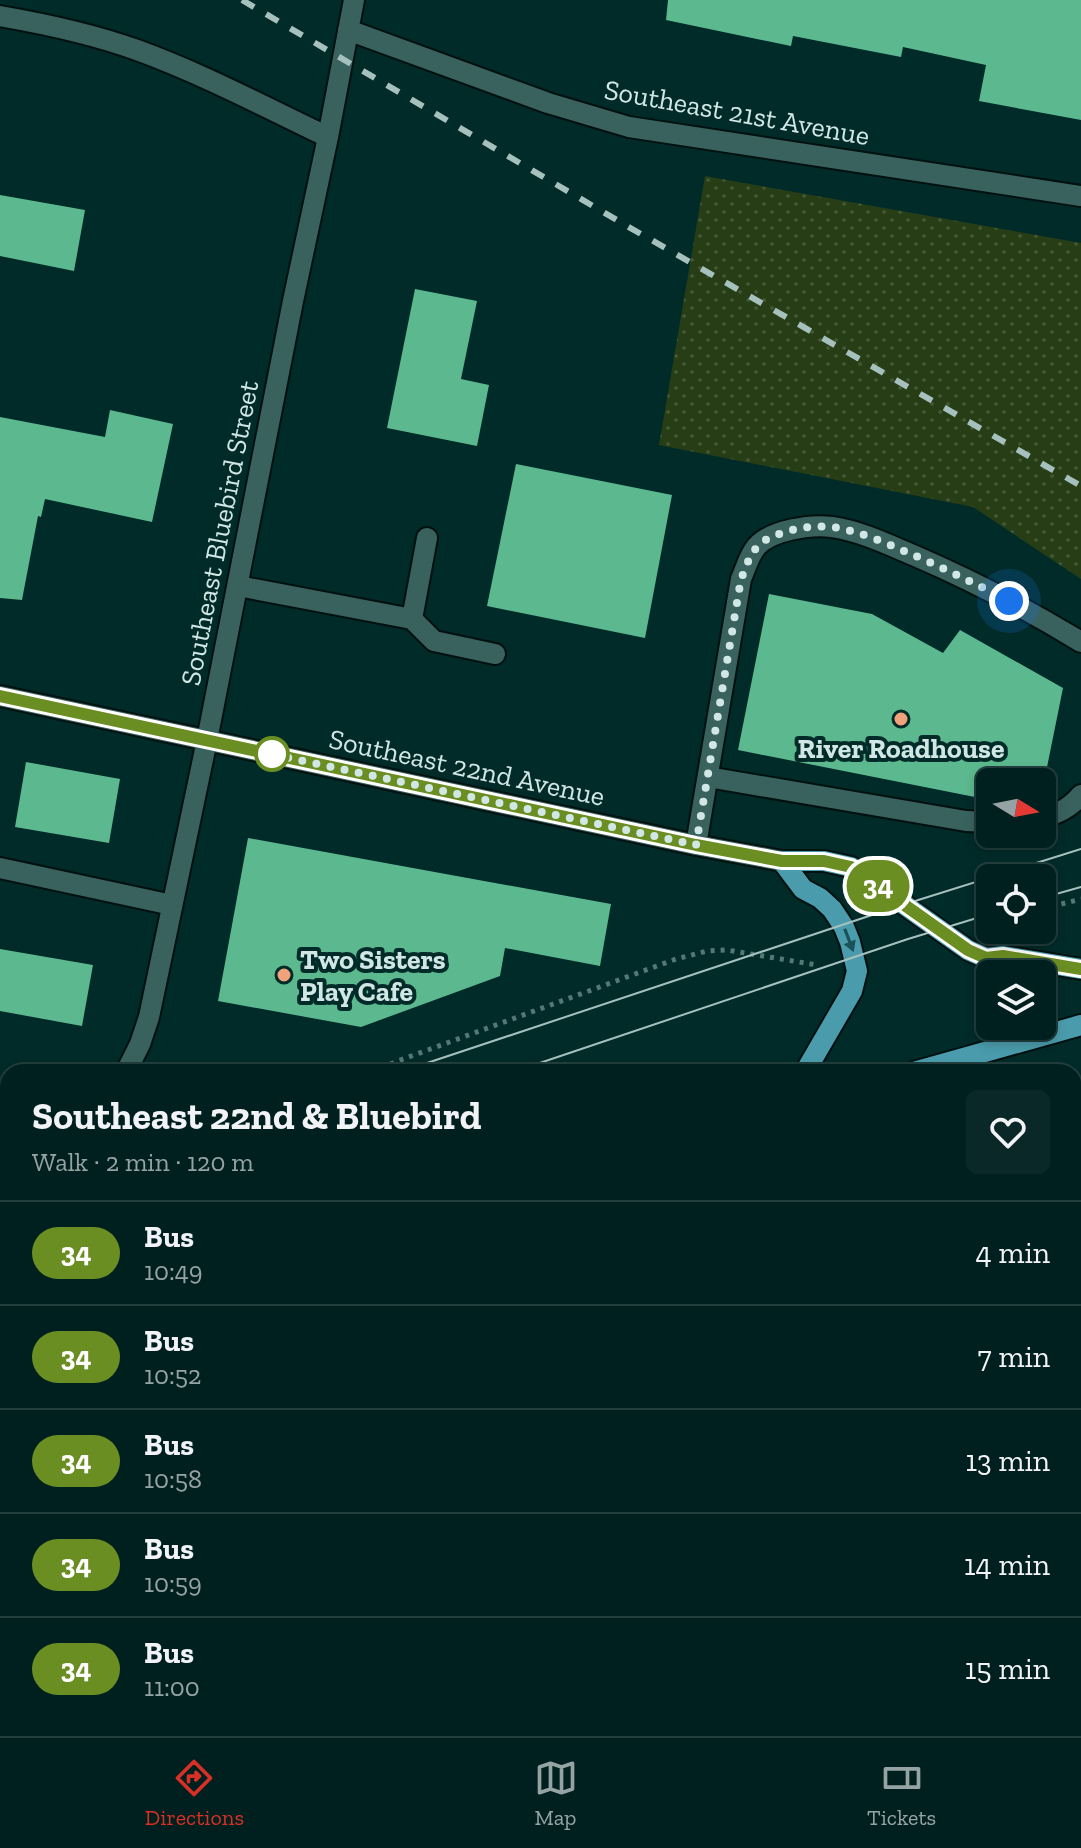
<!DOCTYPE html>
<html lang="en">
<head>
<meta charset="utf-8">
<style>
	body { margin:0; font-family:"Zilla Slab",serif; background:#0a2828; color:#f1f3f6; height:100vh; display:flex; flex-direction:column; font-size:30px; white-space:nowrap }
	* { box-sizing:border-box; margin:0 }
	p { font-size:26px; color:#95a3a4 }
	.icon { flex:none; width:44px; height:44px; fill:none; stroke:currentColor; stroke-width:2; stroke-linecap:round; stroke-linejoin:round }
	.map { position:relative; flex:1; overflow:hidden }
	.side { position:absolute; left:0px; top:1064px; width:1082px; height:672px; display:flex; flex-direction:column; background:#00201f; border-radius:24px 24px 0 0; box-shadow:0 4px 12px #0003,0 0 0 2px #223e3d }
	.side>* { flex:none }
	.badge { padding:0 16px; border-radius:26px; font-size:28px; line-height:52px }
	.needle { width:52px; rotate:100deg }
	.controls { position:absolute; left:976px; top:768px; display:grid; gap:16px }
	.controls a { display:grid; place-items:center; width:80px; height:80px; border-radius:12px; background:#00201f; box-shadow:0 4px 12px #0003,0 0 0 2px #223e3d; font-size:40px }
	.you { position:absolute; width:40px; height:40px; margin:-20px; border:6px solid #fff; border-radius:50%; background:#1a73e8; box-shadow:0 0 0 12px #1a73e833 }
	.map>.badge { position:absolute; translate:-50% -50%; box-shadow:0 0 0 4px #fff }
	.round { display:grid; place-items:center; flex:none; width:84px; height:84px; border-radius:12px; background:#0a2828 }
	.summary { display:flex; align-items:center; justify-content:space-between; height:136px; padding:0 32px }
	h1 { font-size:38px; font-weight:700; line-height:60px }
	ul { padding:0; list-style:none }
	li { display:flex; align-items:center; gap:24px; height:104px; padding:0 32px; border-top:2px solid #223e3d }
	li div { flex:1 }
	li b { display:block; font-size:30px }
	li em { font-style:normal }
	li .badge { min-width:88px; font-weight:700; text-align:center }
	.tabs { display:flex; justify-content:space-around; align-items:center; height:112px; border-top:2px solid #223e3d; background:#00201f; font-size:22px; color:#95a3a4 }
	.tabs a { display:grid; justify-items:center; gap:4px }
	.tabs .current { color:#d93025 }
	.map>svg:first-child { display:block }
	.park { fill:url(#park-dots) }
	.water { fill:url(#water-rules) }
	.building { fill:#5cb88e }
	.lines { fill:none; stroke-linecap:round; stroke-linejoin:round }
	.service-casing { stroke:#001110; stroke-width:24 }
	.minor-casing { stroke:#001110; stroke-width:24 }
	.tertiary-casing { stroke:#001110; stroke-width:24 }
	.primary-casing { stroke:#001110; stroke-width:24 }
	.path { stroke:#557775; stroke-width:5; stroke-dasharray:4 6; stroke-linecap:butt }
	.service { stroke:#39625f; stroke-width:20 }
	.minor { stroke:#39625f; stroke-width:20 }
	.tertiary { stroke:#39625f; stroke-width:20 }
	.primary { stroke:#4a9cac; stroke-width:20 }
	.tram { stroke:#a6c0be; stroke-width:2 }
	.rail { stroke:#a6c0be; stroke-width:6; stroke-dasharray:14 14; stroke-linecap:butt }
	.oneway { fill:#1a5357 }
	.line-casing { stroke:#fff; stroke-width:18 }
	.line { stroke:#6b8e23; stroke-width:12 }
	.walk { stroke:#d1e7e5; stroke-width:8; stroke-dasharray:0 14.4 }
	.poi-dot { fill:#f0a27a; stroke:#002b29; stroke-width:3 }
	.stop-dot { fill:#fff; stroke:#6b8e23; stroke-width:4 }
	.labels { text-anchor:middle; stroke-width:8; stroke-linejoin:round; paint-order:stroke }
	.street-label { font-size:28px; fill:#d1e7e5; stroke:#002b29 }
	.poi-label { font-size:28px; font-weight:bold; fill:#d1e7e5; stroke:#002b29 }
</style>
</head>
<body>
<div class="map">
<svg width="1081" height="1736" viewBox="0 0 1081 1736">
	<defs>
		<pattern id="park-dots" width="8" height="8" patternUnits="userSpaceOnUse" patternTransform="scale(2)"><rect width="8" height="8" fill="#273d15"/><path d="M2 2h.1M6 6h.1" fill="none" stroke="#455937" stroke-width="1.8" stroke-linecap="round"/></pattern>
		<pattern id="water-rules" width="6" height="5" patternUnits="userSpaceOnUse" patternTransform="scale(2)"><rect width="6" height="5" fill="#23659b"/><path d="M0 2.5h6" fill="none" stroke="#427ba9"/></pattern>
	</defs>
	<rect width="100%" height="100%" fill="#002b29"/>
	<path class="park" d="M 705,176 L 1081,243 L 1081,579 L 973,507 L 659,445 Z
		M 1081,1136 L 1081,1736 L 1070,1736 L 1045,1728 L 1074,1728 L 1074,1138 Z
		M 44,1728 L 507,1728 L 502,1736 L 43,1736 Z"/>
	<path class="water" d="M 507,1728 L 1045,1728 L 1074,1736 L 502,1736 Z"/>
	<path class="building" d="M 668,0 L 1081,0 L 1081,120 L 979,101 L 986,65 L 903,47 L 901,57 L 793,36 L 791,46 L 666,20 Z
		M 0,195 L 85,210 L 74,271 L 0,256 Z
		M 415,289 L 477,301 L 461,379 L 489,385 L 477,446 L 387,428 Z
		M 110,410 L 173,424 L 152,522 L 45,499 L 41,517 L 38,516 L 22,600 L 0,598 L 0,417 L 105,437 Z
		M 516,464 L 672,495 L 645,638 L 487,606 Z
		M 769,594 L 872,614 L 943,653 L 960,630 L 1063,688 L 1042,792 L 1042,782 L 990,782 L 990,800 L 738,750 Z
		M 26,762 L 120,779 L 109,843 L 15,827 Z
		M 248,838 L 611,904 L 600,966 L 505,948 L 500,976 L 361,1027 L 218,1001 Z
		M 0,949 L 93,965 L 82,1026 L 0,1011 Z"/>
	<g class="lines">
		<defs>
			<path id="service" d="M 238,586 L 412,619 L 427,538
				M 412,619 L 434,641 L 495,654
				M 708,777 L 966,821 L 990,822
				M 1042,818 C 1058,814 1070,808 1081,795
				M 696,845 L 741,579 C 746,568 749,555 757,546 C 772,530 811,524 832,527 C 860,531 887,544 913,555 C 971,580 1027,609 1081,642
				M 0,868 L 172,905"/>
			<path id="minor" d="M 0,16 C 46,24 93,34 137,50 C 203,74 265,107 328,137
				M 348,30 L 548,103 L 629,127 L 1081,196
				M 207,740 L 293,301 L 328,137 L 354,0"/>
			<path id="tertiary" d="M 0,696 L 696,845 L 782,861
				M 126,1072 L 140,1044 L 149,1017 L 207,740
				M 0,1172 L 8,1167
				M 0,1363 L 8,1365"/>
			<path id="primary" d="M 782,861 L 824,861 L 851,867 L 968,950 L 986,958 L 1003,956 L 1081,969
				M 782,861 L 803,889 L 820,898 L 832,909 L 844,927 L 850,942 L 857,971 L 852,991 L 805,1072
				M 914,1072 L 1081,1025
				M 0,1408 L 8,1404"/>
		</defs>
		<use href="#service" class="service-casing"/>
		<use href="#minor" class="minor-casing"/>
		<use href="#tertiary" class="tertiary-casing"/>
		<use href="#primary" class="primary-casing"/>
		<path class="path" d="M 1042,909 L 1081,899
			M 372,1072 L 395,1062 L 676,959 L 707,951 L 727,950 L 817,965
			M 0,1283 L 8,1280
			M 1074,1507 L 1081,1504
			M 0,1562 L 8,1560"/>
		<use href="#service" class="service"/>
		<use href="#minor" class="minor"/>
		<use href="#tertiary" class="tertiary"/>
		<use href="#primary" class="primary"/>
		<path class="tram" d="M 1042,898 L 1081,887
			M 400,1072 L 896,907 L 1081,849
			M 513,1072 L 908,939 L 990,914
			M 0,1224 L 8,1221
			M 0,1265 L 8,1261"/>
		<path class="rail" d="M 242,0 L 627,226 L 1081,486"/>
	</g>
	<defs><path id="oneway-solid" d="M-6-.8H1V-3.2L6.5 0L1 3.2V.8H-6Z" transform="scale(2)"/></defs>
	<use class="oneway" href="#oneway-solid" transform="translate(849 940) rotate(69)"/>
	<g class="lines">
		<defs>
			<path id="line" d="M 0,696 L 696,845 L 782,861 L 824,861 L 851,867 L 968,950 L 986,958 L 1003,956 L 1081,969"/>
		</defs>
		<use href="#line" class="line-casing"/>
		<use href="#line" class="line"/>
		<path class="walk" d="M 272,754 L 266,753 L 696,845 L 741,579 C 746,568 749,555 758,546 C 763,540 771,537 779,534 C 796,528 815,525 833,527 C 859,531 885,543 909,553 C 943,568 976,584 1009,601"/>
	</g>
	<g class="poi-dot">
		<circle cx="901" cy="719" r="8"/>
		<circle cx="284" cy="975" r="8"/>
	</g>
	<circle class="stop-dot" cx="272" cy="754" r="16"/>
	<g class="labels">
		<g class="street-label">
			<text transform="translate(737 112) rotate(10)" y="10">Southeast 21st Avenue</text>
			<text transform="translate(219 533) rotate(-79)" y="10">Southeast Bluebird Street</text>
			<text transform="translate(467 767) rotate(12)" y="10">Southeast 22nd Avenue</text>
		</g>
		<g class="poi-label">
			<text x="901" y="758">River Roadhouse</text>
			<text x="300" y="969" text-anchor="start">Two Sisters<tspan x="300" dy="32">Play Cafe</tspan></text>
		</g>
	</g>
</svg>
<div class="controls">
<a><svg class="needle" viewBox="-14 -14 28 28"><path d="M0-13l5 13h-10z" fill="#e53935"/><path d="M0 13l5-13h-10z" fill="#95a3a4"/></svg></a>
<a><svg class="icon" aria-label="locate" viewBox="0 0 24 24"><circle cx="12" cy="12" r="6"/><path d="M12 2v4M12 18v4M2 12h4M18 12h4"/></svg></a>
<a><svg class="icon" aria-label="layers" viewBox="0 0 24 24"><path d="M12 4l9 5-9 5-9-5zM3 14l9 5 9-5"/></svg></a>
</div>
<div class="you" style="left:1009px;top:601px"></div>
<b class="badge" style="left:878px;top:886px;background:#6b8e23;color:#fff">34</b>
<section class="side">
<div class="summary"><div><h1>Southeast 22nd &amp; Bluebird</h1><p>Walk · 2 min · 120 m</p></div><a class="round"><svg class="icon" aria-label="heart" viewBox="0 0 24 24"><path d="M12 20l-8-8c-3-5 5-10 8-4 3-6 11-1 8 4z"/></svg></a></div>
<ul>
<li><span class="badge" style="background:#6b8e23;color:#fff">34</span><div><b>Bus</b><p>10:49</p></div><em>4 min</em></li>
<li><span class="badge" style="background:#6b8e23;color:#fff">34</span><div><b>Bus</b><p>10:52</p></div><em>7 min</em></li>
<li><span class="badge" style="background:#6b8e23;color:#fff">34</span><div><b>Bus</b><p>10:58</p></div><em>13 min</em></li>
<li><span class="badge" style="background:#6b8e23;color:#fff">34</span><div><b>Bus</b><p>10:59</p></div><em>14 min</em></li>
<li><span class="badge" style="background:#6b8e23;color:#fff">34</span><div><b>Bus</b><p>11:00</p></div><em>15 min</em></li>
</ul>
</section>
</div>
<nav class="tabs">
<a class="current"><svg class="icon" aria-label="directions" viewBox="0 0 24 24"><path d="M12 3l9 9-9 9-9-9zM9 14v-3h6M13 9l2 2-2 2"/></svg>Directions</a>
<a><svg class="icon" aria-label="map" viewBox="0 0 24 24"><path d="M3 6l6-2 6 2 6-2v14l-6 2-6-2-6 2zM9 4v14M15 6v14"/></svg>Map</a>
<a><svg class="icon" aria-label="tickets" viewBox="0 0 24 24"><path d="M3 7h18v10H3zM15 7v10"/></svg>Tickets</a>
</nav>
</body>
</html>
